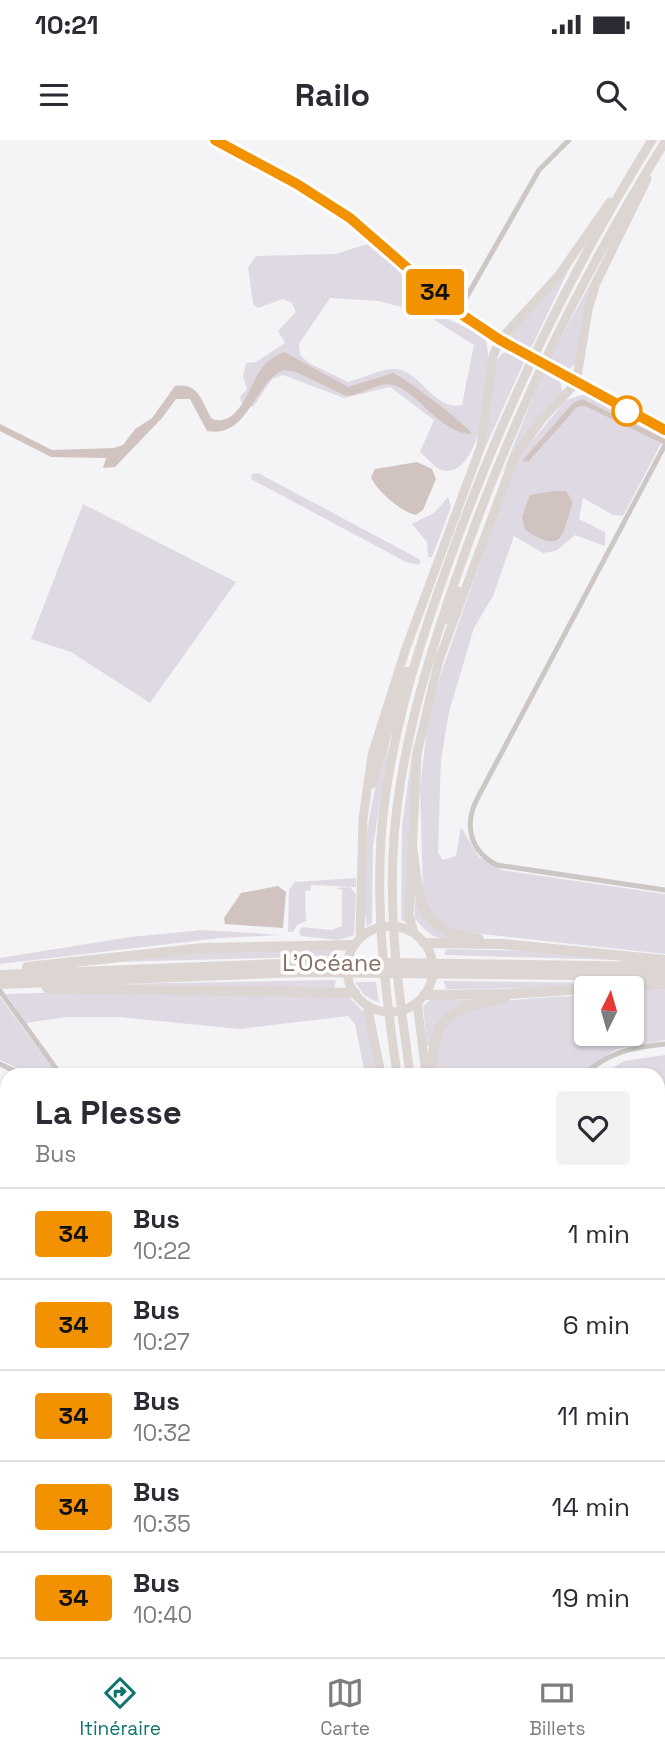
<!DOCTYPE html>
<html lang="fr">
<head>
<meta charset="utf-8">
<style>
	body { margin:0; font-family:"Space Grotesk",sans-serif; background:#f2f2f3; color:#2b2b33; height:100vh; display:flex; flex-direction:column; font-size:26px; white-space:nowrap }
	* { box-sizing:border-box; margin:0 }
	p { font-size:23px; color:#7c7c81 }
	.icon { flex:none; width:38px; height:38px; fill:none; stroke:currentColor; stroke-width:2; stroke-linecap:round; stroke-linejoin:round }
	.map { position:relative; flex:1; overflow:hidden }
	.sheet { position:absolute; left:0px; top:928px; width:665px; height:590px; display:flex; flex-direction:column; background:#fff; border-radius:21px 21px 0 0; box-shadow:0 2px 5px #0004 }
	.sheet>* { flex:none }
	.badge { padding:0 14px; border-radius:5px; font-size:24px; line-height:46px }
	.needle { width:46px; rotate:5deg }
	.buttons { position:absolute; left:574px; top:836px; display:grid; gap:14px }
	.buttons a { display:grid; place-items:center; width:70px; height:70px; border-radius:7px; background:#fff; box-shadow:0 2px 5px #0004; font-size:35px }
	.map>.badge { position:absolute; translate:-50% -50%; box-shadow:0 0 0 4px #fff }
	.round { display:grid; place-items:center; flex:none; width:74px; height:74px; border-radius:7px; background:#f2f2f3 }
	.overview { display:flex; align-items:center; justify-content:space-between; height:119px; padding:0 35px }
	h1 { font-size:33px; font-weight:600; line-height:52px }
	ul { padding:0; list-style:none }
	li { display:flex; align-items:center; gap:21px; height:91px; padding:0 35px; border-top:2px solid #e1e1e2 }
	li div { flex:1 }
	li b { display:block; font-size:26px }
	li em { font-style:normal }
	li .badge { min-width:77px; font-weight:700; text-align:center }
	.status { display:flex; justify-content:space-between; align-items:center; height:49px; padding:0 35px; background:#fff; direction:ltr }
	.status svg { height:19px; fill:currentColor }
	header { display:flex; justify-content:space-between; align-items:center; height:91px; padding:0 35px; background:#fff; font-size:32px; font-weight:600 }
	.tabs { display:flex; justify-content:space-around; align-items:center; height:98px; border-top:2px solid #e1e1e2; background:#fff; font-size:19px; color:#7c7c81 }
	.tabs a { display:grid; justify-items:center; gap:4px }
	.tabs .selected { color:#0f766e }
	.map>svg:first-child { display:block }
	.green { fill:#dfd9e4 }
	.water { fill:#d1c4c0 }
	.lines { fill:none; stroke-linecap:round; stroke-linejoin:round }
	.stream { stroke:#d1c4c0; stroke-width:2 }
	.minor { stroke:#ccc7c4; stroke-width:5 }
	.tertiary { stroke:#ccc7c4; stroke-width:6 }
	.trunk { stroke:#dcd5d1; stroke-width:9 }
	.motorway { stroke:#dcd5d1; stroke-width:10 }
	.line-casing { stroke:#fff; stroke-width:16 }
	.line { stroke:#f39200; stroke-width:10 }
	.stop-dot { fill:#fff; stroke:#f39200; stroke-width:3.5 }
	.labels { text-anchor:middle; stroke-width:7; stroke-linejoin:round; paint-order:stroke }
	.street-label { font-size:23px; fill:#877064; stroke:#fff }
</style>
</head>
<body>
<div class="status"><b>10:21</b><svg viewBox="0 0 49 12"><path d="M0 12V9h3v3zM5 12V6h3v6zM10 12V3h3v9zM15 12V0h3v12zM26 1h20v11H26zM47 4h2v5h-2z"/></svg></div>
<header><svg class="icon" aria-label="menu" viewBox="0 0 24 24"><path d="M4 6h16M4 12h16M4 18h16"/></svg>Railo<svg class="icon" aria-label="search" viewBox="0 0 24 24"><circle cx="10" cy="10" r="6"/><path d="M15 15l6 6"/></svg></header>
<div class="map">
<svg width="665" height="1517" viewBox="0 0 665 1517">
	<rect width="100%" height="100%" fill="#f4f4f7"/>
	<path class="green" d="M 367,104 L 426,153 L 438,168 L 406,168 L 378,161 L 330,158 L 299,204 L 300,215 L 309,223 L 348,242 C 362,239 377,230 391,229 C 420,226 432,272 462,265 L 474,205 L 425,174 L 433,172 L 484,196 C 496,221 484,333 446,331 C 436,330 428,319 420,312 L 434,280 L 390,247 L 344,258 L 283,235 L 272,239 L 253,267 L 241,262 L 240,257 L 247,249 L 243,236 L 246,223 L 256,222 L 285,203 L 278,191 L 296,172 L 292,163 L 283,159 L 258,168 L 253,164 L 248,127 L 256,116 L 336,114 Z
		M 570,127 L 531,208 L 516,204 L 511,196 L 513,189 Z
		M 597,131 L 576,223 L 568,230 L 560,229 L 548,222 Z
		M 511,212 L 524,219 L 524,222 L 485,308 L 496,222 L 502,213 Z
		M 544,230 L 560,239 L 562,252 L 515,311 L 502,334 Z
		M 585,254 L 624,277 L 662,294 L 664,298 L 623,376 L 613,375 L 583,358 L 579,379 L 605,392 L 605,406 L 575,395 L 556,411 L 543,413 L 514,396 L 493,456 L 474,488 L 449,572 L 441,620 L 438,713 L 443,720 L 456,716 L 461,687 L 479,717 L 502,730 L 665,754 L 665,814 L 463,792 L 441,782 L 431,773 L 423,752 L 420,647 L 428,580 L 441,533 L 517,319 L 566,260 Z
		M 258,333 L 421,420 L 419,425 L 406,422 L 251,339 L 252,334 Z
		M 448,357 L 451,367 L 432,417 L 428,417 L 427,402 L 412,384 L 434,373 Z
		M 83,364 L 236,442 L 150,563 L 71,512 L 31,499 Z
		M 391,593 L 373,707 L 372,783 L 367,786 C 356,727 372,648 391,593 Z
		M 414,599 L 406,782 L 401,780 L 402,686 Z
		M 356,738 L 356,747 L 311,745 L 311,750 L 305,751 L 306,781 L 297,785 L 293,792 L 288,792 L 289,750 L 295,742 Z
		M 350,747 L 356,754 L 354,795 L 338,800 L 301,796 L 299,792 L 302,787 L 331,790 L 342,786 L 342,750 L 335,748 Z
		M 414,758 L 432,786 L 455,799 C 430,799 430,794 415,779 Z
		M 203,790 L 282,795 L 220,798 L 0,824 L 0,818 L 130,797 Z
		M 335,809 L 336,814 L 333,816 L 117,822 L 178,813 Z
		M 446,809 L 538,811 L 617,820 L 444,815 Z
		M 333,840 L 336,841 L 334,849 L 115,844 Z
		M 444,841 L 616,843 L 558,848 L 446,849 Z
		M 355,842 L 376,842 L 379,863 L 364,855 Z
		M 665,849 L 665,900 L 617,909 L 579,934 L 436,934 C 436,922 435,909 440,896 C 456,854 548,859 586,855 L 586,894 L 632,894 L 632,851 Z
		M 72,852 L 349,857 L 365,873 L 377,934 L 365,934 L 355,884 L 348,876 L 240,889 L 118,877 L 66,877 L 26,883 L 6,854 Z
		M 0,857 L 57,934 L 29,934 L 0,920 Z
		M 446,857 L 460,860 L 478,859 L 468,862 L 427,907 L 423,866 L 431,859 Z
		M 665,915 L 665,1417 L 658,1412 L 658,934 L 602,934 L 624,921 Z
		M 0,1064 L 7,1065 L 7,1262 L 0,1265 Z
		M 249,1510 L 367,1510 L 366,1517 L 249,1517 Z
		M 393,1510 L 524,1510 L 529,1517 L 391,1517 Z"/>
	<path class="water" d="M 284,212 L 348,247 L 393,233 C 404,237 469,286 472,294 C 442,295 417,251 393,245 C 378,241 362,256 346,256 L 296,232 L 284,230 C 253,242 249,299 207,291 L 190,259 L 176,259 L 162,278 L 115,327 L 103,328 L 106,318 L 51,317 L 0,291 L 0,284 L 52,310 L 114,308 L 123,305 L 135,289 L 152,278 L 175,246 C 199,242 201,261 212,279 C 240,288 249,244 262,228 C 268,220 275,216 284,212 Z
		M 582,259 L 665,299 L 665,305 L 585,266 L 577,267 L 528,322 L 522,321 L 573,263 Z
		M 417,322 L 432,329 L 436,339 L 423,370 L 416,375 C 401,372 376,350 371,337 L 375,329 Z
		M 554,351 L 566,351 L 573,362 C 561,396 565,415 525,390 L 522,377 L 530,355 Z
		M 278,746 L 286,752 L 283,788 L 225,784 L 224,778 L 241,753 Z
		M 285,1510 L 346,1510 L 344,1517 L 300,1517 Z"/>
	<g class="lines">
		<path class="stream" d="M 658,1211 L 665,1213
			M 658,1230 L 665,1225
			M 0,1268 L 7,1266
			M 631,1510 L 640,1517"/>
		<path class="minor" d="M 458,172 L 539,30 L 569,0
			M 665,305 L 476,661 C 464,687 471,712 497,725 L 665,750
			M 0,851 L 60,934
			M 0,924 L 21,934
			M 585,934 C 608,912 634,907 665,904
			M 658,1414 L 665,1420
			M 241,1517 L 241,1510"/>
		<path class="tertiary" d="M 215,0 L 297,44 L 350,78 L 458,172 L 500,200 L 665,290
			M 36,1517 L 71,1517
			M 222,1517 L 228,1517"/>
		<path class="trunk" d="M 449,481 L 458,451
			M 439,520 L 515,316 L 542,279 L 576,243 L 588,170 L 596,143 L 647,39
			M 372,644 L 403,541 L 408,531
			M347 829a43 43 0 1 1 86 0a43 43 0 1 1-86 0Z
			M 414,793 L 409,775 L 417,614 L 440,515
			M 360,798 L 363,679 L 372,615 L 406,508 L 481,306 L 493,216 L 500,200 L 559,135 L 610,62
			M 417,862 L 426,934
			M 367,865 L 381,934
			M 397,934 C 386,856 376,778 381,698 C 388,604 415,516 447,427 C 500,277 568,135 652,0
			M 410,934 C 399,855 388,778 394,697 C 401,608 426,525 455,441 C 508,286 578,141 665,2
			M 371,1517 L 373,1510
			M 384,1517 L 386,1510"/>
		<path class="motorway" d="M 413,712 C 419,762 420,792 479,799
			M 424,803 L 503,804 L 665,820
			M 27,827 L 203,808 L 354,805
			M 0,835 L 333,822 L 665,827
			M 0,844 L 299,832 L 665,836
			M 47,848 L 355,853
			M 424,855 L 508,854 L 665,844
			M 432,934 C 431,878 452,865 505,859"/>
	</g>
	<g class="lines">
		<defs>
			<path id="line" d="M 215,0 L 297,44 L 350,78 L 458,172 L 500,200 L 665,290"/>
		</defs>
		<use href="#line" class="line-casing"/>
		<use href="#line" class="line"/>
	</g>
	<circle class="stop-dot" cx="627" cy="271" r="14"/>
	<g class="labels">
		<g class="street-label">
			<text x="332" y="831">L’Océane</text>
		</g>
	</g>
</svg>
<div class="buttons">
<a><svg class="needle" viewBox="-14 -14 28 28"><path d="M0-13l5 13h-10z" fill="#e53935"/><path d="M0 13l5-13h-10z" fill="#7c7c81"/></svg></a>
</div>
<b class="badge" style="left:435px;top:152px;background:#f39200;color:#111">34</b>
<section class="sheet">
<div class="overview"><div><h1>La Plesse</h1><p>Bus</p></div><a class="round"><svg class="icon" aria-label="heart" viewBox="0 0 24 24"><path d="M12 20l-8-8c-3-5 5-10 8-4 3-6 11-1 8 4z"/></svg></a></div>
<ul>
<li><span class="badge" style="background:#f39200;color:#111">34</span><div><b>Bus</b><p>10:22</p></div><em>1 min</em></li>
<li><span class="badge" style="background:#f39200;color:#111">34</span><div><b>Bus</b><p>10:27</p></div><em>6 min</em></li>
<li><span class="badge" style="background:#f39200;color:#111">34</span><div><b>Bus</b><p>10:32</p></div><em>11 min</em></li>
<li><span class="badge" style="background:#f39200;color:#111">34</span><div><b>Bus</b><p>10:35</p></div><em>14 min</em></li>
<li><span class="badge" style="background:#f39200;color:#111">34</span><div><b>Bus</b><p>10:40</p></div><em>19 min</em></li>
</ul>
</section>
</div>
<nav class="tabs">
<a class="selected"><svg class="icon" aria-label="directions" viewBox="0 0 24 24"><path d="M12 3l9 9-9 9-9-9zM9 14v-3h6M13 9l2 2-2 2"/></svg>Itinéraire</a>
<a><svg class="icon" aria-label="map" viewBox="0 0 24 24"><path d="M3 6l6-2 6 2 6-2v14l-6 2-6-2-6 2zM9 4v14M15 6v14"/></svg>Carte</a>
<a><svg class="icon" aria-label="tickets" viewBox="0 0 24 24"><path d="M3 7h18v10H3zM15 7v10"/></svg>Billets</a>
</nav>
</body>
</html>
